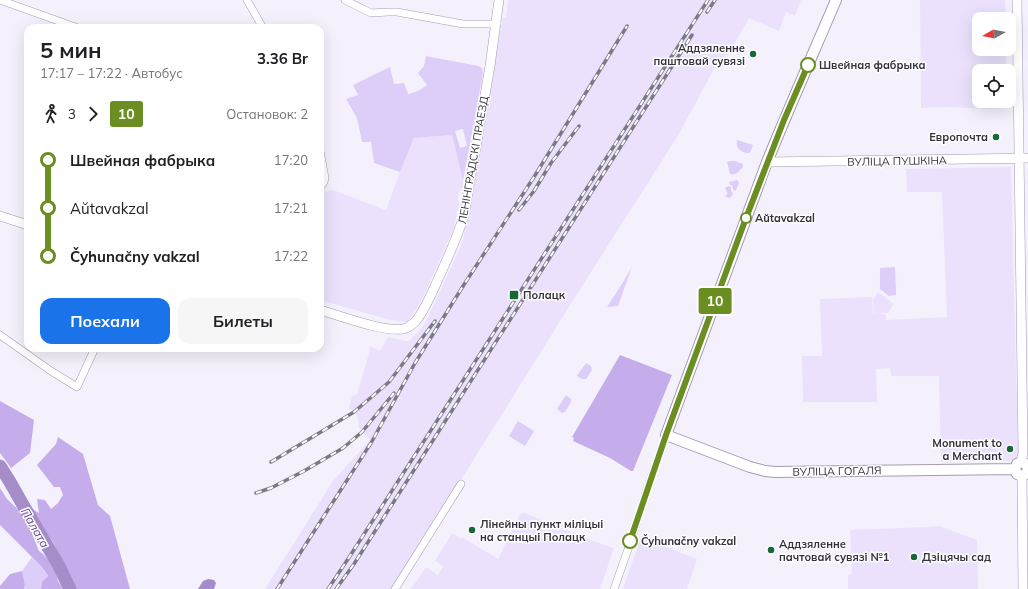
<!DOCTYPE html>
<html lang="ru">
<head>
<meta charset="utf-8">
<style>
	body { margin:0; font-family:Mulish,sans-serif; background:#f6f6f6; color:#202124; height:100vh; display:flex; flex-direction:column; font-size:15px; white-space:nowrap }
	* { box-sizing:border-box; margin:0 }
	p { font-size:13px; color:#757577 }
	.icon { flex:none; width:22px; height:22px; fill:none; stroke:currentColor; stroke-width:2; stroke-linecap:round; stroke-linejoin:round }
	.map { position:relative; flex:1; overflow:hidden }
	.details { position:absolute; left:24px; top:24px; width:300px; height:328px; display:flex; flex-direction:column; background:#fff; border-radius:12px; box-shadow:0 4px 16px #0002 }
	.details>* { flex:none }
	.badge { padding:0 8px; border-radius:3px; font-size:14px; line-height:26px }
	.needle { width:26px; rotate:261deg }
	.fabs { position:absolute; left:972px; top:12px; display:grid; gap:8px }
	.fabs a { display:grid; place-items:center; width:44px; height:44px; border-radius:8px; background:#fff; box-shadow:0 4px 16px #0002; font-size:20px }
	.map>.badge { position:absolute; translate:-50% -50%; box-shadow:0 0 0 2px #fff }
	.legs { display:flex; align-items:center; gap:6px; height:44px; padding:0 16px; font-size:13px }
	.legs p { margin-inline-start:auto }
	.head { display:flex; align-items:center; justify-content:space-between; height:68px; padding:0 16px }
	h1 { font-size:22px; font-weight:700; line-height:30px }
	.primary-button { display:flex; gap:8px; margin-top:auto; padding:8px 16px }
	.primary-button a { flex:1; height:46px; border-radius:12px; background:#1a73e8; color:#fff; font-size:16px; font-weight:700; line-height:46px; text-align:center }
	.primary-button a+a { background:#f6f6f6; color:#202124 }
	ul { padding:0 16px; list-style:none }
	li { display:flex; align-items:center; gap:14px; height:48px; font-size:15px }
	li i { display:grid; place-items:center; width:6px; height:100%; margin:0 5px; background:currentColor }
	li i::after { content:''; width:10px; height:10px; margin:-5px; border:3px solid; border-radius:50%; background:#fff }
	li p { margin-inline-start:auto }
	li:first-child i { background:linear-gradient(#0000 50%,currentColor 0) }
	li:last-child i { background:linear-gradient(currentColor 50%,#0000 0) }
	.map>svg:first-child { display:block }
	.built { fill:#ebe1fd }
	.green { fill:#ddcdf9; fill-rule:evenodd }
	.forest { fill:#c4adea }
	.water { fill:#a48dc9 }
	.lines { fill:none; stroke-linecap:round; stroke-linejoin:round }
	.river { stroke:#a48dc9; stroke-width:13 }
	.minor-casing { stroke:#a49ab4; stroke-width:8 }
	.tertiary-casing { stroke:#a49ab4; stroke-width:10 }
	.secondary-casing { stroke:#a49ab4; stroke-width:12 }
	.minor { stroke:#fff; stroke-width:7 }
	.tertiary { stroke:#fff; stroke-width:9 }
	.secondary { stroke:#fff; stroke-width:10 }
	.rail-casing { stroke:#7d7984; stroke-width:3.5 }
	.rail { stroke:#fff; stroke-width:2; stroke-dasharray:6; stroke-linecap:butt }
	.line-1-casing { stroke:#fff; stroke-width:9 }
	.line-1 { stroke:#6b8e23; stroke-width:6 }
	.poi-dot { fill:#186736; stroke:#fff; stroke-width:1.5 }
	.stop-1-dot { fill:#fff; stroke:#6b8e23; stroke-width:2 }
	.labels { text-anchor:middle; stroke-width:3; stroke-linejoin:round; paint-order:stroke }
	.poi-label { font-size:11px; font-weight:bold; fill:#36323d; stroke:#fff; text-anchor:start }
	.stop-label { font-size:11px; font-weight:bold; fill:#36323d; stroke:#fff; text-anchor:start }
	.street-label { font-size:11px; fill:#36323d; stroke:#fff }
	.water-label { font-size:12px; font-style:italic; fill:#64458e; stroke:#fff }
</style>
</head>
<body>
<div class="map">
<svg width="1028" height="589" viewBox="0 0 1028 589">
	<rect width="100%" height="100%" fill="#f5f1fc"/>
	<path class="built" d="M 508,0 L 801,0 L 795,16 L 786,12 L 779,31 L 749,18 L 721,67 L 716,65 L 679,134 L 577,294 L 393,589 L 265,589 L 333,481 L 370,440 L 359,428 L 357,415 L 349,408 L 352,396 L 357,394 L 369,353 L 370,346 L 380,351 L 388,337 L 407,341 L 410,340 L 422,328 L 429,315 L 462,243 L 470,207 L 503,17 L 506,18 Z
		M 920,0 L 1005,0 L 1006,19 L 979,19 L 979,49 L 1006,49 L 1006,71 L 979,71 L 979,101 L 1007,101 L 1007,108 L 991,109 L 950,107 L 921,108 Z
		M 452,135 L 463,181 L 463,187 L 459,192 L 458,197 L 459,204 L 454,228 L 422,300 L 408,322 L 390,320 L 320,300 L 320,195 L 328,191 L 333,190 L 386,210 L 400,172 L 414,138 Z
		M 1011,167 L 1018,452 L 1017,456 L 1015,460 L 1010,461 L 941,462 L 939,376 L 891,376 L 890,368 L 876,369 L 877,402 L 803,402 L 802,356 L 822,356 L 820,299 L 872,297 L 873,314 L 886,314 L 886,320 L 947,317 L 942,192 L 907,192 L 906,169 Z
		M 878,292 L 894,304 L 888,313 L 874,314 L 873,300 Z
		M 525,513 L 593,541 L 614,548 L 600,589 L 411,589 L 426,567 L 438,575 L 443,566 L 435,561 L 452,533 L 461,539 L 462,537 L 498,559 L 520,514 Z
		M 939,526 L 977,540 L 978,589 L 848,589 L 848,575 L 852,574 L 850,530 L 926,527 Z
		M 641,537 L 697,559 L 687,589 L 623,589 Z"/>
	<path class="green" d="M 426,56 L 478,66 L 482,68 L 483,73 L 463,181 L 452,135 L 414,138 L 400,172 L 374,163 L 371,142 L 362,142 L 357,118 L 346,99 L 358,95 L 353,85 L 390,67 L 394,84 L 404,83 L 408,94 L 418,91 L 427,85 L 418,73 L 424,66 ZM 463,129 L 467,146 L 460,148 L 455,131 Z
		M 737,140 L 753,145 L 750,153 C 742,153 735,149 737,140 Z
		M 730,161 L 735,161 L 743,164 L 743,167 C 739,171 736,176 730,174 L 727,162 Z
		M 737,180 L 738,181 L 739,183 L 736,190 L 734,191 L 732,185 L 730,185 L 729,182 Z
		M 728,186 L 731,187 L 731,191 L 733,193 L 732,196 L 729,198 L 724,196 L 727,195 L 727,192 L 725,188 Z
		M 632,267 L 618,306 L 607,307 L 620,287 Z
		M 895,267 L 896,295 L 889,296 L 880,289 L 880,268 Z
		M 586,363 L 591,366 L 592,370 L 586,379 L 582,379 L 577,376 Z
		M 566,395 L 571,399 L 571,402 L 565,412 L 562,413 L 557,409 Z
		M 518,421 L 534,431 L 525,446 L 509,436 Z
		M 32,557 L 42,567 L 48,577 L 42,582 L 41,589 L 24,589 L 25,585 L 22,571 Z"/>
	<path class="forest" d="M 620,355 L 672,375 L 633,471 L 631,471 L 610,458 L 573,441 L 574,438 L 572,437 Z
		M 0,401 L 34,420 L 30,453 L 11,468 L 0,453 Z
		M 58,437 L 83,454 L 98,505 L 110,516 L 130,589 L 76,589 L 53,542 L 25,503 L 27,501 L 34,510 L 39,513 L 37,499 L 45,500 L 51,509 L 58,503 L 63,495 L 60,487 L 54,487 L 37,465 L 56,444 Z
		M 0,488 L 7,499 L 25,516 L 39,551 L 43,554 L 54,566 L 58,581 L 63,589 L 41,589 L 42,582 L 48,576 L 42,567 L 0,525 Z
		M 22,571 L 25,585 L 24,589 L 0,589 L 0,586 L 10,574 Z"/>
	<path class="water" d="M 208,579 L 214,580 L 216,583 L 214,589 L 198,589 L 203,581 Z"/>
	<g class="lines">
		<path class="river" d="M 0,466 L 10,482 L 23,505 L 58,564 L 70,589"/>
		<defs>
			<path id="minor" d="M 0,0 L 78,28
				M 247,0 L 263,28
				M 345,0 L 371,13 L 388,12 L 397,12 L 463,24 L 497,24
				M 320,151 L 325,178 L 324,182 L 320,187
				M 0,335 L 51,371 L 77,387 L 95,348
				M 395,589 L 461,484
				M 614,589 L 632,538 L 647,489 L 666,435"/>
			<path id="tertiary" d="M 1017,0 L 1023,453 L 1021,462
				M 767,162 L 1028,158
				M 0,216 L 28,225
				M 320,310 C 341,316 383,332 403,329 C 408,328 412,325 416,321 C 427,307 433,290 440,275 C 449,255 458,236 464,215 L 490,66 L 499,0
				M 1022,476 L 1023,589"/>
			<path id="secondary" d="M 836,0 C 813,54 789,108 767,162 L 666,435 L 750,467 L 765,471 L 775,472 L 1015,469
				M 1015,469 L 1017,464 L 1021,462 L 1026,464 L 1028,468
				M 1015,469 L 1017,474 L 1022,476 L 1026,474 L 1028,469"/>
		</defs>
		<use href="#minor" class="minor-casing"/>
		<use href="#tertiary" class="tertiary-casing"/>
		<use href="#secondary" class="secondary-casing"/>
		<use href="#minor" class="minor"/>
		<use href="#tertiary" class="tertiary"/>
		<use href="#secondary" class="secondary"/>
		<defs>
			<path id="rail" d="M 707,12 L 715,0
				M 519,210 L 534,191 L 551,163 L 579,126
				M 271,462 L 354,412 L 389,382 L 435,321
				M 256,493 L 271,488 L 304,471 L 343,448 L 362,432 L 394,393
				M 277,589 L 371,443 L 415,363 L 465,283 L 534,177 L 627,26
				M 328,589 L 348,559 L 708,0
				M 336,589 L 354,564 L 692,35"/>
		</defs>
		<use href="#rail" class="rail-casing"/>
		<use href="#rail" class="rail"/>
	</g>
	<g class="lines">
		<defs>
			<path id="line-1" d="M 630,541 L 666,435 L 746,218 L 784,120 L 808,65"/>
		</defs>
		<use href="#line-1" class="line-1-casing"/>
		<use href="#line-1" class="line-1"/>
	</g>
	<g class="poi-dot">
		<circle cx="753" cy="54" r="4"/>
		<circle cx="996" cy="137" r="4"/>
		<rect x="509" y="290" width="10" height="10" rx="2"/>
		<circle cx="1010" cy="449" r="4"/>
		<circle cx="472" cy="530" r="4"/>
		<circle cx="771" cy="550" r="4"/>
		<circle cx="914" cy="557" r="4"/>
	</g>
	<g class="stop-1-dot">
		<circle cx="808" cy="65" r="7"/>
		<circle cx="746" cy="218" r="5"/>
		<circle cx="630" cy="541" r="7"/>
	</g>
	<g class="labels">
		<g class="poi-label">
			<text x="745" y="52" text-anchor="end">Аддзяленне<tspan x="745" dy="13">паштовай сувязі</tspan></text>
			<text x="988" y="141" text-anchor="end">Европочта</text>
			<text x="523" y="299">Полацк</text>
			<text x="1002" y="447" text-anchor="end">Monument to<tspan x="1002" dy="13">a Merchant</tspan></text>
			<text x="480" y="528">Лінейны пункт міліцыі<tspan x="480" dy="13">на станцыі Полацк</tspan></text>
			<text x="779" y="548">Аддзяленне<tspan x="779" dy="13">пачтовай сувязі №1</tspan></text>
			<text x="922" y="561">Дзіцячы сад</text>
		</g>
		<g class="stop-label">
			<text x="819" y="69">Швейная фабрыка</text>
			<text x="755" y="222">Aŭtavakzal</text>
			<text x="641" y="545">Čyhunačny vakzal</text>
		</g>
		<g class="street-label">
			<text transform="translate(473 160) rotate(-80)" y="4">ЛЕНІНГРАДСКІ ПРАЕЗД</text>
			<text transform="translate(897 161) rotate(-1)" y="4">ВУЛІЦА ПУШКІНА</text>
			<text transform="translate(837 471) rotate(-1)" y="4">ВУЛІЦА ГОГАЛЯ</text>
		</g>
		<g class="water-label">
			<text transform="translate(35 528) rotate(60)" y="4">Палата</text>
		</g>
	</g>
</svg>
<div class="fabs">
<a><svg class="needle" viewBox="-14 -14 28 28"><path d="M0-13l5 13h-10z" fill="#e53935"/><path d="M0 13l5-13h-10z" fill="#757577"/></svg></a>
<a><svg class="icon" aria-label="locate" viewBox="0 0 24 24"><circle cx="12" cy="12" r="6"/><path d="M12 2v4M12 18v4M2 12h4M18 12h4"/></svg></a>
</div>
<b class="badge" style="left:715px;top:301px;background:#6b8e23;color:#fff">10</b>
<section class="details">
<div class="head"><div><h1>5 мин</h1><p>17:17 – 17:22 · Автобус</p></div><b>3.36 Br</b></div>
<div class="legs"><svg class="icon" aria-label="walk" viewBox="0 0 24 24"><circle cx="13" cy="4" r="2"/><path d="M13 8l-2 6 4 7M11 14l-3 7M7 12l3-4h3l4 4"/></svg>3<svg class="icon" aria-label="forward" viewBox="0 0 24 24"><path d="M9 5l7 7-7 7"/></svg><b class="badge" style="background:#6b8e23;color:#fff">10</b><p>Остановок: 2</p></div>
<ul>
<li><i style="color:#6b8e23"></i><b>Швейная фабрыка</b><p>17:20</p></li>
<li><i style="color:#6b8e23"></i><span>Aŭtavakzal</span><p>17:21</p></li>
<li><i style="color:#6b8e23"></i><b>Čyhunačny vakzal</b><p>17:22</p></li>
</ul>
<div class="primary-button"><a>Поехали</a><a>Билеты</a></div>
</section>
</div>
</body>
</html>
